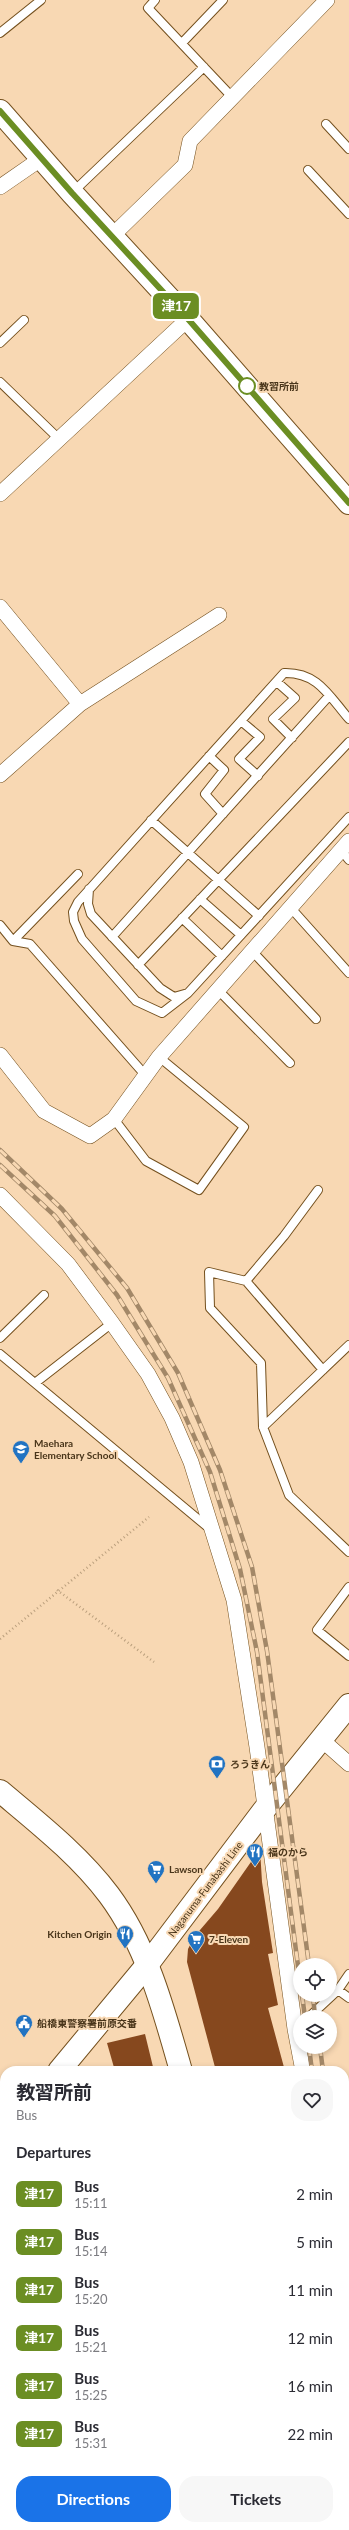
<!DOCTYPE html>
<html lang="en">
<head>
<meta charset="utf-8">
<style>
	body { margin:0; font-family:Lato,"Noto Sans JP",sans-serif; background:#f7f7f7; color:#2b2b33; height:100vh; display:flex; flex-direction:column; font-size:15px; white-space:nowrap }
	* { box-sizing:border-box; margin:0 }
	p { font-size:13px; color:#7c7c81 }
	.icon { flex:none; width:22px; height:22px; fill:none; stroke:currentColor; stroke-width:2; stroke-linecap:round; stroke-linejoin:round }
	.map { position:relative; flex:1; overflow:hidden }
	.side { position:absolute; left:0px; top:2066px; width:349px; height:464px; display:flex; flex-direction:column; background:#fff; border-radius:16px 16px 0 0; box-shadow:0 2px 6px #0003 }
	.side>* { flex:none }
	.badge { padding:0 8px; border-radius:6px; font-size:14px; line-height:26px }
	.fabs { position:absolute; left:293px; top:1958px; display:grid; gap:8px }
	.fabs a { display:grid; place-items:center; width:44px; height:44px; border-radius:50%; background:#fff; box-shadow:0 2px 6px #0003; font-size:20px }
	.map>.badge { position:absolute; translate:-50% -50%; box-shadow:0 0 0 2px #fff }
	h2 { padding:0 16px; font-size:15px; line-height:36px }
	.round { display:grid; place-items:center; flex:none; width:42px; height:42px; border-radius:16px; background:#f7f7f7 }
	.headline { display:flex; align-items:center; justify-content:space-between; height:68px; padding:0 16px }
	h1 { font-size:19px; font-weight:700; line-height:30px }
	.action { display:flex; gap:8px; margin-top:auto; padding:8px 16px }
	.action a { flex:1; height:46px; border-radius:16px; background:#1a73e8; color:#fff; font-size:16px; font-weight:700; line-height:46px; text-align:center }
	.action a+a { background:#f7f7f7; color:#2b2b33 }
	ul { padding:0; list-style:none }
	li { display:flex; align-items:center; gap:12px; height:48px; padding:0 16px }
	li div { flex:1 }
	li b { display:block; font-size:15px }
	li em { font-style:normal }
	li .badge { min-width:44px; font-weight:700; text-align:center }
	.map>svg:first-child { display:block }
	.building { fill:#86481e }
	.lines { fill:none; stroke-linecap:round; stroke-linejoin:round }
	.lane-casing { stroke:#74501e; stroke-width:10 }
	.street-casing { stroke:#74501e; stroke-width:16 }
	.secondary-casing { stroke:#74501e; stroke-width:24 }
	.primary-casing { stroke:#74501e; stroke-width:24 }
	.path { stroke:#ba9f7d; stroke-width:2.5; stroke-dasharray:1 3; stroke-linecap:butt }
	.lane { stroke:#fff; stroke-width:8 }
	.street { stroke:#fff; stroke-width:15 }
	.secondary { stroke:#fff; stroke-width:22 }
	.primary { stroke:#fff; stroke-width:22 }
	.rail-casing { stroke:#a38868; stroke-width:4.5 }
	.rail { stroke:#f8d8b3; stroke-width:3; stroke-dasharray:9; stroke-linecap:butt }
	.line-casing { stroke:#fff; stroke-width:9 }
	.line { stroke:#6b8e23; stroke-width:6 }
	.stop-dot { fill:#fff; stroke:#6b8e23; stroke-width:2 }
	.labels { text-anchor:middle; stroke-width:4; stroke-linejoin:round; paint-order:stroke }
	.stop-label { font-size:10px; font-weight:bold; fill:#49351a; stroke:#f8d8b3; text-anchor:start }
	.poi-label { font-size:10px; font-weight:bold; fill:#49351a; stroke:#f8d8b3; text-anchor:start }
	.street-label { font-size:10px; fill:#49351a; stroke:#f8d8b3 }
</style>
</head>
<body>
<div class="map">
<svg width="349" height="2530" viewBox="0 0 349 2530">
	<rect width="100%" height="100%" fill="#f8d8b3"/>
	<path class="building" d="M 260,1849 L 262,1882 L 273,1953 L 268,1954 L 278,2005 L 268,2008 L 285,2071 L 216,2071 L 187,1962 L 188,1949 L 194,1937 L 218,1909 Z
		M 145,2034 L 154,2071 L 115,2071 L 107,2043 Z"/>
	<g class="lines">
		<defs>
			<path id="lane" d="M 155,0 L 148,8 L 233,98
				M 0,33 L 41,0
				M 182,43 L 223,0
				M 326,124 L 349,149
				M 308,170 L 349,214
				M 73,192 L 204,67
				M 0,343 L 24,320
				M 0,382 L 58,438
				M 277,682 L 295,698 L 273,719 L 292,738
				M 241,721 L 260,737 L 239,759 L 258,776
				M 209,756 L 224,770 L 205,794 L 223,814
				M 151,820 L 259,916
				M 341,850 L 349,860
				M 89,889 L 88,904 L 91,914 L 160,988 L 174,997 L 188,993 L 349,817
				M 200,899 L 241,935
				M 290,907 L 349,973
				M 182,918 L 222,956
				M 0,925 L 13,941 L 30,944 L 146,1076
				M 112,937 L 329,696
				M 13,941 L 78,874
				M 252,951 L 316,1019
				M 138,965 L 349,742
				M 218,990 L 290,1063
				M 188,993 L 162,1013 L 136,1001 L 82,939 L 74,921 L 73,912 L 78,902 L 284,673 C 318,672 329,696 349,719
				M 114,1119 L 146,1161 L 199,1190 L 244,1127 L 159,1057
				M 246,1281 L 284,1236 L 318,1190
				M 0,1338 L 44,1295
				M 0,1354 L 210,1529
				M 323,1370 L 246,1281 L 209,1272 L 210,1308 L 261,1363 L 263,1427 L 289,1495 L 349,1552
				M 35,1383 L 112,1323
				M 263,1427 L 349,1345
				M 349,1587 L 317,1630 L 349,1656
				M 338,1990 L 349,1998
				M 309,2017 L 338,1990 L 349,1974
				M 344,2217 L 349,2213
				M 0,2445 L 5,2441
				M 0,2523 L 3,2530"/>
			<path id="street" d="M 0,187 L 42,158
				M 112,236 L 185,165 L 190,141 L 327,0
				M 0,494 L 188,319
				M 0,607 L 80,704
				M 0,775 L 80,704 L 219,615
				M 0,1055 L 44,1111 L 90,1136 L 114,1119 L 159,1057 L 349,841
				M 0,1195 L 68,1264 L 112,1323 L 148,1374 L 172,1418 L 191,1462 L 234,1600 L 257,1747 L 295,2029 L 303,2071
				M 322,1740 L 349,1764
				M 344,2199 L 349,2207
				M 0,2282 L 5,2277
				M 0,2321 L 5,2332
				M 344,2396 L 349,2395
				M 103,2525 L 105,2530"/>
			<path id="secondary" d="M 0,111 L 72,193 L 188,319 L 349,503
				M 0,1791 C 38,1823 79,1855 109,1895 C 147,1946 164,2011 181,2071
				M 303,2525 L 304,2530"/>
			<path id="primary" d="M 59,2071 L 147,1965 L 264,1810 L 349,1705
				M 0,2141 L 5,2135"/>
		</defs>
		<use href="#lane" class="lane-casing"/>
		<use href="#street" class="street-casing"/>
		<use href="#secondary" class="secondary-casing"/>
		<use href="#primary" class="primary-casing"/>
		<path class="path" d="M 57,1590 L 154,1662
			M 0,1639 L 149,1517
			M 278,2525 L 280,2530
			M 323,2529 L 349,2526"/>
		<use href="#lane" class="lane"/>
		<use href="#street" class="street"/>
		<use href="#secondary" class="secondary"/>
		<use href="#primary" class="primary"/>
		<defs>
			<path id="rail" d="M 0,1150 L 62,1209 L 127,1288 L 178,1373 L 220,1470 L 252,1567 L 267,1651 L 309,1965
				M 0,1165 L 55,1216 L 117,1295 L 168,1378 L 210,1472 L 240,1569 L 257,1652 L 300,1981
				M 302,1995 L 305,2017
				M 313,1995 L 315,2017
				M 309,2047 L 312,2071
				M 320,2047 L 323,2071
				M 344,2144 L 349,2157
				M 344,2171 L 349,2180"/>
		</defs>
		<use href="#rail" class="rail-casing"/>
		<use href="#rail" class="rail"/>
	</g>
	<g class="lines">
		<defs>
			<path id="line" d="M 0,111 L 72,193 L 188,319 L 349,503"/>
		</defs>
		<use href="#line" class="line-casing"/>
		<use href="#line" class="line"/>
	</g>
	<defs>
		<symbol id="school-pin" viewBox="-11 -11 22 30"><path d="M0 17L-7.5 6A9.5 9.5 0 1 1 7.5 6Z" fill="#2173c2" stroke="#f8d8b3"/><path d="M0-5L7-2L0 1L-7-2ZM-4 1L0 2.5L4 1V4Q0 6-4 4Z" fill="#fff"/></symbol>
		<symbol id="bank-pin" viewBox="-11 -11 22 30"><path d="M0 17L-7.5 6A9.5 9.5 0 1 1 7.5 6Z" fill="#2173c2" stroke="#f8d8b3"/><path d="M-6-4H6V4H-6ZM0-2.3a2.3 2.3 0 1 0 0 4.6a2.3 2.3 0 1 0 0-4.6Z" fill="#fff"/></symbol>
		<symbol id="restaurant-pin" viewBox="-11 -11 22 30"><path d="M0 17L-7.5 6A9.5 9.5 0 1 1 7.5 6Z" fill="#2173c2" stroke="#f8d8b3"/><path d="M-5-6h1v4h1v-4h1v4h1v-4h1v5L-1.5 .5V6h-2V.5L-5-1ZM5-6V6H3V1.5H1.5Q1.5-4 5-6Z" fill="#fff"/></symbol>
		<symbol id="supermarket-pin" viewBox="-11 -11 22 30"><path d="M0 17L-7.5 6A9.5 9.5 0 1 1 7.5 6Z" fill="#2173c2" stroke="#f8d8b3"/><path d="M-6-5.5h2.5l.6 2H6L4.5 2H-2.5L-4.4-4H-6ZM-1.5 3.2a1.3 1.3 0 1 0 .1 0ZM3 3.2a1.3 1.3 0 1 0 .1 0Z" fill="#fff"/></symbol>
		<symbol id="civic-pin" viewBox="-11 -11 22 30"><path d="M0 17L-7.5 6A9.5 9.5 0 1 1 7.5 6Z" fill="#2173c2" stroke="#f8d8b3"/><path d="M-.6-6.5H3V-4.5H.6V-3L4-1V1h2V6H-6V1h2V-1L-.6-3ZM-1.2 2.5V6h2.4V2.5Z" fill="#fff"/></symbol>
	</defs>
	<g fill-rule="evenodd">
		<use href="#school-pin" x="11" y="1439" width="20" height="27"/>
		<use href="#bank-pin" x="207" y="1754" width="20" height="27"/>
		<use href="#restaurant-pin" x="245" y="1842" width="20" height="27"/>
		<use href="#supermarket-pin" x="146" y="1859" width="20" height="27"/>
		<use href="#restaurant-pin" x="115" y="1924" width="20" height="27"/>
		<use href="#supermarket-pin" x="186" y="1929" width="20" height="27"/>
		<use href="#civic-pin" x="14" y="2013" width="20" height="27"/>
	</g>
	<circle class="stop-dot" cx="247" cy="386" r="8"/>
	<g class="labels">
		<g class="stop-label">
			<text x="259" y="390">教習所前</text>
		</g>
		<g class="poi-label">
			<text x="34" y="1447">Maehara<tspan x="34" dy="12">Elementary School</tspan></text>
			<text x="230" y="1768">ろうきん</text>
			<text x="268" y="1856">福のから</text>
			<text x="169" y="1873">Lawson</text>
			<text x="112" y="1938" text-anchor="end">Kitchen Origin</text>
			<text x="209" y="1943">7-Eleven</text>
			<text x="37" y="2027">船橋東警察署前原交番</text>
		</g>
		<g class="street-label">
			<text transform="translate(205 1889) rotate(-53)" y="4">Naganuma-Funabashi Line</text>
		</g>
	</g>
</svg>
<div class="fabs">
<a><svg class="icon" aria-label="locate" viewBox="0 0 24 24"><circle cx="12" cy="12" r="6"/><path d="M12 2v4M12 18v4M2 12h4M18 12h4"/></svg></a>
<a><svg class="icon" aria-label="layers" viewBox="0 0 24 24"><path d="M12 4l9 5-9 5-9-5zM3 14l9 5 9-5"/></svg></a>
</div>
<b class="badge" style="left:176px;top:306px;background:#6b8e23;color:#fff">津17</b>
<section class="side">
<div class="headline"><div><h1>教習所前</h1><p>Bus</p></div><a class="round"><svg class="icon" aria-label="heart" viewBox="0 0 24 24"><path d="M12 20l-8-8c-3-5 5-10 8-4 3-6 11-1 8 4z"/></svg></a></div>
<h2>Departures</h2>
<ul>
<li><span class="badge" style="background:#6b8e23;color:#fff">津17</span><div><b>Bus</b><p>15:11</p></div><em>2 min</em></li>
<li><span class="badge" style="background:#6b8e23;color:#fff">津17</span><div><b>Bus</b><p>15:14</p></div><em>5 min</em></li>
<li><span class="badge" style="background:#6b8e23;color:#fff">津17</span><div><b>Bus</b><p>15:20</p></div><em>11 min</em></li>
<li><span class="badge" style="background:#6b8e23;color:#fff">津17</span><div><b>Bus</b><p>15:21</p></div><em>12 min</em></li>
<li><span class="badge" style="background:#6b8e23;color:#fff">津17</span><div><b>Bus</b><p>15:25</p></div><em>16 min</em></li>
<li><span class="badge" style="background:#6b8e23;color:#fff">津17</span><div><b>Bus</b><p>15:31</p></div><em>22 min</em></li>
</ul>
<div class="action"><a>Directions</a><a>Tickets</a></div>
</section>
</div>
</body>
</html>
